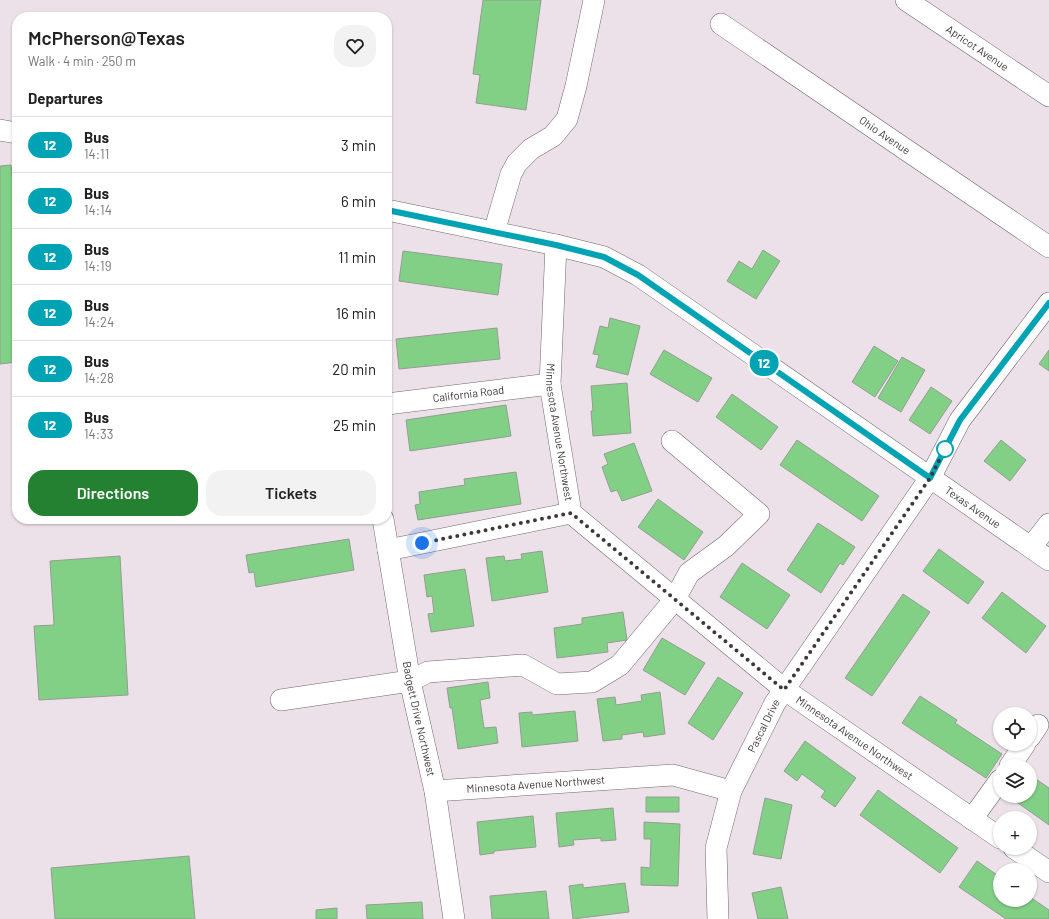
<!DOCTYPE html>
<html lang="en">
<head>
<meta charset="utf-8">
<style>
	body { margin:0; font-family:Barlow,sans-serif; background:#f2f2f2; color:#222; height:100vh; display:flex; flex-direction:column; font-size:15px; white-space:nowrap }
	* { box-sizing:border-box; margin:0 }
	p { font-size:13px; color:#767676 }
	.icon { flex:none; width:22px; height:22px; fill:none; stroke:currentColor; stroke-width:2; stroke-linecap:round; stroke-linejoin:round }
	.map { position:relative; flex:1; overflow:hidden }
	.drawer { position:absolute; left:12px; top:12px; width:380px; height:512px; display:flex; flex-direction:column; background:#fff; border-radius:16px; box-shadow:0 1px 3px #0004 }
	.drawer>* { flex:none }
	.badge { padding:0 8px; border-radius:13px; font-size:14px; line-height:26px }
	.fabs { position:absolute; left:993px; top:707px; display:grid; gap:8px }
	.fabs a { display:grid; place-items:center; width:44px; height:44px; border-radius:50%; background:#fff; box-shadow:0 1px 3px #0004; font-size:20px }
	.you { position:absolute; width:20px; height:20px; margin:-10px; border:3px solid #fff; border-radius:50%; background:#1a73e8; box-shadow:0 0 0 6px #1a73e833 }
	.map>.badge { position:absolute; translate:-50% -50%; box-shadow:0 0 0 2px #fff }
	h2 { padding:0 16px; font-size:15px; line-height:36px }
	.round { display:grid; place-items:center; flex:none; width:42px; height:42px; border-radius:16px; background:#f2f2f2 }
	.headline { display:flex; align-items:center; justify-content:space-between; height:68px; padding:0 16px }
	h1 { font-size:19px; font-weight:600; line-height:30px }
	.cta { display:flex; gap:8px; margin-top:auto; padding:8px 16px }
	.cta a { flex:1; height:46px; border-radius:16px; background:#248131; color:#fff; font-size:16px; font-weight:600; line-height:46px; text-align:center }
	.cta a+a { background:#f2f2f2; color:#222 }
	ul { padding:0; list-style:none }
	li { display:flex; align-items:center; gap:12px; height:56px; padding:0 16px; border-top:1px solid #e0e0e0 }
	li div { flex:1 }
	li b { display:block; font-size:15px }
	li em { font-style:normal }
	li .badge { min-width:44px; font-weight:700; text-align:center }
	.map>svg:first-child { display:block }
	.building { fill:#82d086; stroke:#949d94 }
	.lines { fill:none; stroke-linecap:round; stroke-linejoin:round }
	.minor-casing { stroke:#72676e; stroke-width:22 }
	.minor { stroke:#fff; stroke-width:21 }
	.line-casing { stroke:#fff; stroke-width:9 }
	.line { stroke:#00a3b4; stroke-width:6 }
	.walk { stroke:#3d383b; stroke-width:4; stroke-dasharray:0 7.2 }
	.stop-dot { fill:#fff; stroke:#00a3b4; stroke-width:2 }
	.labels { text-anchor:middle; stroke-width:3; stroke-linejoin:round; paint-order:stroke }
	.street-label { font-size:11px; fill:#3d383b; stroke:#faeef6 }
</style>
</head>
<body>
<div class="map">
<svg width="1049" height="919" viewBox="0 0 1049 919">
	<rect width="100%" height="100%" fill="#ede1e9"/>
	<path class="building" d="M 483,0 L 541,0 L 526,110 L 476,103 L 480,75 L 473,74 Z
		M 11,165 L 14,192 L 17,192 L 17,362 L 0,364 L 0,166 Z
		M 763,250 L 780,261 L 756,299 L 727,281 L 739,261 L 752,269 Z
		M 403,251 L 502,264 L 498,295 L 399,281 Z
		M 610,318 L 640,326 L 628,375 L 596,367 L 599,355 L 593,354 L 600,326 L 608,328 Z
		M 497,328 L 500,359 L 399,369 L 396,339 Z
		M 874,346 L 898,361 L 875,397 L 852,382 Z
		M 664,350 L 712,378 L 698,402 L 650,374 Z
		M 1049,350 L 1049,371 L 1039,364 Z
		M 902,357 L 925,370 L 901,412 L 878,398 Z
		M 627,383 L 631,433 L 593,436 L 591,411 L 593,411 L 591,386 Z
		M 931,387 L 952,401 L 930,434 L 909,420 Z
		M 732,394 L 778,427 L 761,450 L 716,417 Z
		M 506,405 L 511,436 L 410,451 L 406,420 Z
		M 797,440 L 879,496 L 862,521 L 780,465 Z
		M 1001,440 L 1026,460 L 1010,481 L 984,461 Z
		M 634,443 L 652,491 L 622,501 L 617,490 L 611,492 L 602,467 L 608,464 L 604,454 Z
		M 516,472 L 521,504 L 418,520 L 415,505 L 420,504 L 419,492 L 465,485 L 464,479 Z
		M 658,499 L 703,532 L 684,560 L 638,527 Z
		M 818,523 L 855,547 L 843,565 L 840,563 L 821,593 L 787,570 Z
		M 349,539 L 354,570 L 256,587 L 254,572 L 249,573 L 246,555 Z
		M 939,549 L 984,582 L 968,604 L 923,571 Z
		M 542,551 L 548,592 L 492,601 L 486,558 L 504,556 L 505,561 L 522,559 L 521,554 Z
		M 120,556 L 128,695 L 39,700 L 34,626 L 54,625 L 50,561 Z
		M 742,563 L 790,595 L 767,629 L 720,597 Z
		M 465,569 L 474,626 L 431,632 L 428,614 L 434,613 L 432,596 L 427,597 L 424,575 Z
		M 1002,592 L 1046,626 L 1026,653 L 982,618 Z
		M 903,594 L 930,612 L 872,696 L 845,678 Z
		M 623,612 L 627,640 L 607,643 L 608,652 L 557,658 L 554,628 L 582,624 L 582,618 Z
		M 662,638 L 705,663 L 685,695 L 643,670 Z
		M 718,677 L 743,693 L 713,740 L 688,723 Z
		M 488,682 L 490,698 L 480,700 L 484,728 L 496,727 L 498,743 L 458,749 L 452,708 L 450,708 L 447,688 Z
		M 660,692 L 665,734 L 644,737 L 643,732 L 622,735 L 622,739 L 603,741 L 597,699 L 615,697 L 616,705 L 642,701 L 641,695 Z
		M 920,696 L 957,720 L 955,723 L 1002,754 L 986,778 L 902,723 Z
		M 575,711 L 578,741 L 522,747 L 519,713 L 532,712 L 532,715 Z
		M 805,741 L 856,778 L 835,807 L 821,797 L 825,791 L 802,774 L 797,781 L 784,771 Z
		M 1030,775 L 1049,788 L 1049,825 L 1008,796 L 1030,796 Z
		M 878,790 L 958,848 L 940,873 L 860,815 Z
		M 646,797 L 679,797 L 679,812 L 646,812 Z
		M 765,798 L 792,805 L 781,859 L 753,854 Z
		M 613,808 L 616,840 L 601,841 L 601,838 L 573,840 L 574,845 L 559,847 L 556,813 Z
		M 533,816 L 536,847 L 494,851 L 494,853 L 480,855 L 477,822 Z
		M 644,822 L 680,824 L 678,886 L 641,885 L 641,867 L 650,868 L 651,839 L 644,839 Z
		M 189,856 L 195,919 L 55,919 L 51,868 Z
		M 977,861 L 1000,877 L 1000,900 L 1030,900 L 1030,897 L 1049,910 L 1049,919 L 1006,919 L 959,887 Z
		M 625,883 L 629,912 L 573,919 L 569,886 L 583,884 L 583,888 Z
		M 781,887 L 788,919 L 758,919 L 752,893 Z
		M 546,891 L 549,919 L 492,919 L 490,896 Z
		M 422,902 L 423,919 L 367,919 L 366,905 Z
		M 337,908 L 337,919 L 316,919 L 316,910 Z"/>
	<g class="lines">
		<defs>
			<g id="minor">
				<path id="s1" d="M 906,0 L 1049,96"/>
				<path id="s2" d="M 721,24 L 1049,247"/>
				<path d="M 0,130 L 17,133"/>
				<path id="s3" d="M 387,210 L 556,245 L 604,257 L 638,275 L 1049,560"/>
				<path d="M 494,232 L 511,174 L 517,163 L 531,149 L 553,136 L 567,119 L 576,86 L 594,0"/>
				<path id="s4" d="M 556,245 L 550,384 L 571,513 L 785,690 L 1000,838"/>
				<path id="s5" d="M 387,404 L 550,384"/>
				<path id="s6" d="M 383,519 L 410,681 L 435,791 L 454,919"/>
				<path d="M 1031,547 L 1049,524"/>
				<path d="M 388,550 L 571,513"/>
				<path d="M 281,700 L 410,681 L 428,672 L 523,665 L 557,684 L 592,682 L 620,665 L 675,599 L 689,573 L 726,546 L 759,514 L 672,441"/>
				<path d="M 1030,737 L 1038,725"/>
				<path d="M 1010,766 L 1025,744"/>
				<path id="s7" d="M 435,791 L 673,775 L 731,791"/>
				<path d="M 972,819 L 1000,780"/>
				<path d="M 1014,848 L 1049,872"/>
				<path id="s8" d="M 718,919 L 716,848 L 731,791 L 775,703 L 930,478 L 960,420 L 1049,303"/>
			</g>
		</defs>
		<use href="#minor" class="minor-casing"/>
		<use href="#minor" class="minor"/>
	</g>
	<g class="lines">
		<defs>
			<path id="line" d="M 387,210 L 556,245 L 604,257 L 638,275 L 930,478 L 960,420 L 1049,303"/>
		</defs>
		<use href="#line" class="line-casing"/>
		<use href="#line" class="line"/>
		<path class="walk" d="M 422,543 L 571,513 L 784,690 L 930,478 L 945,449"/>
	</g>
	<circle class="stop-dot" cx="945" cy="449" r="8"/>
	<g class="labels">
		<g class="street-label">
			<text dy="4" stroke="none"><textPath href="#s1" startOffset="86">Apricot Avenue</textPath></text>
			<text dy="4" stroke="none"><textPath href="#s2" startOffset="198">Ohio Avenue</textPath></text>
			<text dy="4" stroke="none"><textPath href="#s5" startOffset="82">California Road</textPath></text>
			<text dy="4" stroke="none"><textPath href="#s4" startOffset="188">Minnesota Avenue Northwest</textPath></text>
			<text dy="4" stroke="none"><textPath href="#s3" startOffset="668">Texas Avenue</textPath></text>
			<text dy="4" stroke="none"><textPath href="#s6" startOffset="203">Badgett Drive Northwest</textPath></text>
			<text dy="4" stroke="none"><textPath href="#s8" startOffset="203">Pascal Drive</textPath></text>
			<text dy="4" stroke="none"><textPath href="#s4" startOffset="632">Minnesota Avenue Northwest</textPath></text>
			<text dy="4" stroke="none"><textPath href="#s7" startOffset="101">Minnesota Avenue Northwest</textPath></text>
		</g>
	</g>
</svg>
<div class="fabs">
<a><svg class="icon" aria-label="locate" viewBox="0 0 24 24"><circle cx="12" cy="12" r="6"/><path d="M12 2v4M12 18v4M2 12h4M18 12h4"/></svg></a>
<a><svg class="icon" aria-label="layers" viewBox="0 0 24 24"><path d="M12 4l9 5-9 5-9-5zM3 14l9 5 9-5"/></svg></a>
<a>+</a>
<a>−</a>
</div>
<div class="you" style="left:422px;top:543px"></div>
<b class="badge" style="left:764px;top:363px;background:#00a3b4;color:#fff">12</b>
<section class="drawer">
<div class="headline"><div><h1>McPherson@Texas</h1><p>Walk · 4 min · 250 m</p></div><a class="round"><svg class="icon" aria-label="heart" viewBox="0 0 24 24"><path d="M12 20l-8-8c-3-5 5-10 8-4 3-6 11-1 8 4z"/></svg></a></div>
<h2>Departures</h2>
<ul>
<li><span class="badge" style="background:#00a3b4;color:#fff">12</span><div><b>Bus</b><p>14:11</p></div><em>3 min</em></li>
<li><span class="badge" style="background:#00a3b4;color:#fff">12</span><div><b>Bus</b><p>14:14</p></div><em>6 min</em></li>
<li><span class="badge" style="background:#00a3b4;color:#fff">12</span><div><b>Bus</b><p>14:19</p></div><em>11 min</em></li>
<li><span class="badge" style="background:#00a3b4;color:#fff">12</span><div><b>Bus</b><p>14:24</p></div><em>16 min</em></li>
<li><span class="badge" style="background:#00a3b4;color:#fff">12</span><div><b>Bus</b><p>14:28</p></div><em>20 min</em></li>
<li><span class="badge" style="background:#00a3b4;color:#fff">12</span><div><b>Bus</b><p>14:33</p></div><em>25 min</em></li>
</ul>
<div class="cta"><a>Directions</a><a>Tickets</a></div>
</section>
</div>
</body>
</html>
